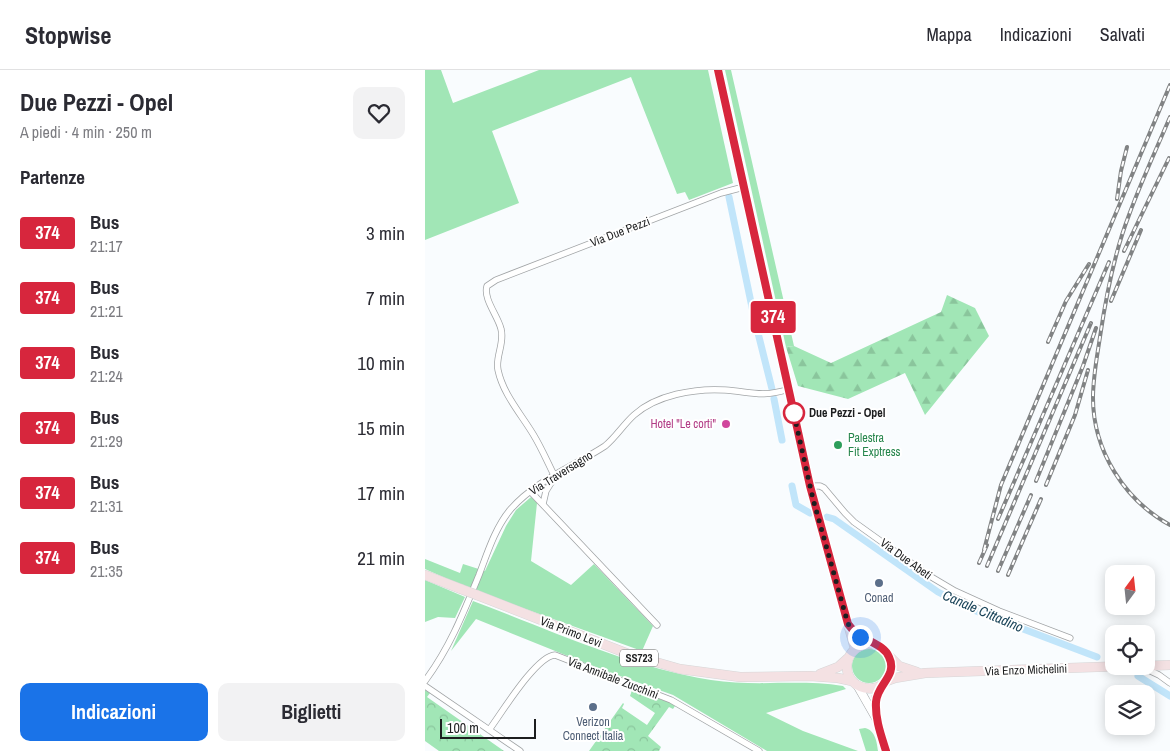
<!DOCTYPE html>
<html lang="it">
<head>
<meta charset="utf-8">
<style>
	body { margin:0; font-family:"Archivo Narrow",sans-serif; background:#f2f2f3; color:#2b2b33; height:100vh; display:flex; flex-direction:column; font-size:19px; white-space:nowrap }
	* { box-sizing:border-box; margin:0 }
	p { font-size:16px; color:#7c7c81 }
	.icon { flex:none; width:28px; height:28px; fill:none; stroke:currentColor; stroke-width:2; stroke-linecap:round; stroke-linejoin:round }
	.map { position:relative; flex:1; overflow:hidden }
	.drawer { display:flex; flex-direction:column; background:#fff; width:425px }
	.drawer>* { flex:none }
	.badge { padding:0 10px; border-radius:4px; font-size:18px; line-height:32px }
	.needle { width:32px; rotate:15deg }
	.tools { position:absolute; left:680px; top:495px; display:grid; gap:10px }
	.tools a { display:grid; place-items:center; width:50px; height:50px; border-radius:10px; background:#fff; box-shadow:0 2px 12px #0003; font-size:25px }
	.scale { position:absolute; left:15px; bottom:12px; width:96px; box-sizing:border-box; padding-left:5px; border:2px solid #1d1e1f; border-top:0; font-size:14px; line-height:18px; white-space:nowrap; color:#1d1e1f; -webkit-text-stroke:4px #fff; paint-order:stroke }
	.you { position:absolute; width:25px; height:25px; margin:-12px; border:4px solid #fff; border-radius:50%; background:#1a73e8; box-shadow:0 0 0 8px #1a73e833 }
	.map>.badge { position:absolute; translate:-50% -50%; box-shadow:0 0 0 2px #fff }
	h2 { padding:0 20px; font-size:19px; line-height:45px }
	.round { display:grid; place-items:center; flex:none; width:52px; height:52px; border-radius:10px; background:#f2f2f3 }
	.headline { display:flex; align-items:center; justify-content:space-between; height:85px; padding:0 20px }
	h1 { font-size:24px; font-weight:700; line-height:38px }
	.button { display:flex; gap:10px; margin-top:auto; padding:10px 20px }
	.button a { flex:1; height:58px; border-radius:10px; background:#1a73e8; color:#fff; font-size:20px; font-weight:700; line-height:58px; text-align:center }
	.button a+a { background:#f2f2f3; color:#2b2b33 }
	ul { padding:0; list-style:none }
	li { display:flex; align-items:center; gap:15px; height:65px; padding:0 20px }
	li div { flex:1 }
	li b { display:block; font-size:19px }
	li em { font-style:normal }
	li .badge { min-width:55px; font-weight:700; text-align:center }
	header { display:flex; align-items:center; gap:30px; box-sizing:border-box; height:70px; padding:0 25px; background:#fff; border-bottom:1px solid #e1e1e2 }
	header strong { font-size:24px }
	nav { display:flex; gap:28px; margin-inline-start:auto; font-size:18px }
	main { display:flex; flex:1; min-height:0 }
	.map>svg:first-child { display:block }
	.grass { fill:#a1e6b6 }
	.forest { fill:url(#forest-firs) }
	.park { fill:url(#park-crowns) }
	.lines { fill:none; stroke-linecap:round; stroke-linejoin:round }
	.canal { stroke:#c1e5fa; stroke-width:7 }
	.minor-casing { stroke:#a1a4a6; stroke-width:7 }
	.secondary-casing { stroke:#a1a4a6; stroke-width:9 }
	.primary-casing { stroke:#d6d6d7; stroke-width:10 }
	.minor { stroke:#fff; stroke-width:5.5 }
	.secondary { stroke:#fff; stroke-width:8 }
	.primary { stroke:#f4e1e3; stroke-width:9 }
	.rail-casing { stroke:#818384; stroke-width:4 }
	.rail { stroke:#fff; stroke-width:2; stroke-dasharray:5.5; stroke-linecap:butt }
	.primary-bridge-casing { stroke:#d6d6d7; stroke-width:10; stroke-linecap:butt }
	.primary-bridge { stroke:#f4e1e3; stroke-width:9 }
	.line-casing { stroke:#fff; stroke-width:11 }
	.line { stroke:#d7263d; stroke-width:8 }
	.walk { stroke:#1d1e1f; stroke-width:5; stroke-dasharray:0 9 }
	.stop-dot { fill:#fff; stroke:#d7263d; stroke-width:2.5 }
	.hotel-dot { fill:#d1479c; stroke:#fff; stroke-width:2 }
	.leisure-dot { fill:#2e9e5b; stroke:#fff; stroke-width:2 }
	.service-dot { fill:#5c6f8a; stroke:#fff; stroke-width:2 }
	.labels { text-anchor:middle; stroke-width:4; stroke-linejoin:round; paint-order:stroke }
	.shield { fill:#fff; stroke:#616262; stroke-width:1 }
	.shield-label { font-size:11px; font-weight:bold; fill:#1d1e1f }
	.street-label { font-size:12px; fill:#1d1e1f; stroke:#fff }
	.stop-label { font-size:12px; font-weight:bold; fill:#1d1e1f; stroke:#fff; text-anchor:start }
	.hotel-label { font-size:12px; fill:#b23c85; stroke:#fff; text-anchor:end }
	.leisure-label { font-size:12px; fill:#27864d; stroke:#fff; text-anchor:start }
	.service-label { font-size:12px; fill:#4e5e75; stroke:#fff }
	.water-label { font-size:14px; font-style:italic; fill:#1a4459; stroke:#fff }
</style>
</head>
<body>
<header>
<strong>Stopwise</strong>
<nav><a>Mappa</a><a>Indicazioni</a><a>Salvati</a></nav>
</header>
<main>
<section class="drawer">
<div class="headline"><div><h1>Due Pezzi - Opel</h1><p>A piedi · 4 min · 250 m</p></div><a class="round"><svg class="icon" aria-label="heart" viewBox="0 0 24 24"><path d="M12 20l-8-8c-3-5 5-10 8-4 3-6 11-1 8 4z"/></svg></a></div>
<h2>Partenze</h2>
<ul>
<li><span class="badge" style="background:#d7263d;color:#fff">374</span><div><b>Bus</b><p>21:17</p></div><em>3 min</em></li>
<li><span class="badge" style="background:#d7263d;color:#fff">374</span><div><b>Bus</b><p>21:21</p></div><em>7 min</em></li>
<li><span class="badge" style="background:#d7263d;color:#fff">374</span><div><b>Bus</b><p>21:24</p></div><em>10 min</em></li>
<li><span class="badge" style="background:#d7263d;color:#fff">374</span><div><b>Bus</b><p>21:29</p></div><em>15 min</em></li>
<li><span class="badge" style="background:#d7263d;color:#fff">374</span><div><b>Bus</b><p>21:31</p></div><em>17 min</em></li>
<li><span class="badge" style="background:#d7263d;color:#fff">374</span><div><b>Bus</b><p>21:35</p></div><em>21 min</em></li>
</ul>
<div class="button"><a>Indicazioni</a><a>Biglietti</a></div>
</section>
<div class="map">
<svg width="745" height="681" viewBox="0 0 745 681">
	<defs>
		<pattern id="forest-firs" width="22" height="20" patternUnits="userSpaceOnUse" patternTransform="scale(1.25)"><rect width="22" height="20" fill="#a1e6b6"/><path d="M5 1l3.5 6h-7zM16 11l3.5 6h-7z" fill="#8ac59c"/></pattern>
		<pattern id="park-crowns" width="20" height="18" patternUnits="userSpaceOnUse" patternTransform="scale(1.25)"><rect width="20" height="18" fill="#a1e6b6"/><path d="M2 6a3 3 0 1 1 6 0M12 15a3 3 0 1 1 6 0" fill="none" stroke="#8ac59c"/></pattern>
	</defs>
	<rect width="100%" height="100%" fill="#f9fcfe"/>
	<path class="grass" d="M 0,0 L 16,0 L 28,33 L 114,0 L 283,0 L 308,113 L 264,130 L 260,122 L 252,124 L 206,7 L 67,61 L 94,133 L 0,170 Z
		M 300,0 L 306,0 L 369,276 L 361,277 Z
		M 106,427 L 112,433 L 106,491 L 146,515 L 169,494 L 228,556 L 217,581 L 45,519 L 0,499 L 0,489 L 35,503 L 38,494 L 60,501 L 81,456 L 91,440 Z
		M 0,510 L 40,527 L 30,548 L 13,547 L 0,552 Z
		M 48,531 C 125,560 204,597 286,610 C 330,617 374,609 418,616 L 421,619 L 341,643 L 378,661 L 433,681 L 342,681 L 248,625 L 170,597 L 51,549 L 26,581 Z
		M427 596a17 17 0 1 1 34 0a17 17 0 1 1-34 0Z
		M 440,658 C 450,660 452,672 453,681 L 441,681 L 434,659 Z"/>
	<path class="forest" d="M 522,225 L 550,238 L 564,266 L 500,345 L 480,303 L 423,329 L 373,316 L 361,277 L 369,276 L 406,293 L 516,242 Z"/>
	<path class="park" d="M 0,620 L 5,623 L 2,627 L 79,681 L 14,681 L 0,671 Z
		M 207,620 L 244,632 L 250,636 L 248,639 L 244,637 L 223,666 L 236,677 L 234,681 L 164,681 L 198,633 L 199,634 L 197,638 L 222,655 L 230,643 L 205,626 Z"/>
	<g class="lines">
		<path class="canal" d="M 304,127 L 328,242
			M 330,251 L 347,319
			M 349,329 L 357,370
			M 367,416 L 371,435 L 385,443
			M 402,447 L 409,449 L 513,522 L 546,539 L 672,587
			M 713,606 L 745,626"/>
		<defs>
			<path id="minor" d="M 129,405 C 122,391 116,377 108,364 C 96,344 78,324 73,300 C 70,287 80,273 76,259 C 73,246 58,229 62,216 L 71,210 L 296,123 L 319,117
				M 385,416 L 395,416 L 399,418 L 420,443 L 429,452 L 503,505 L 530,521 L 574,541 L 645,568
				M 105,421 L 232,555
				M 118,434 L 121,421 L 131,405
				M 715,596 L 734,605 L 745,613
				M 0,611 C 25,577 38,544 54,505 C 62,484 70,458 85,440 C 111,410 148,397 180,376 C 191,367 198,355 209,345 C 231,325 270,318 300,320 C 326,322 337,328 364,319
				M 0,616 L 95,681
				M 64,660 C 76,644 111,586 130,585 L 246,630 L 334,681"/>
			<path id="secondary" d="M 432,615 L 452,650 L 461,681
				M 451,645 L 451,627 L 456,615"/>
			<path id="primary" d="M 293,0 L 385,416 L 430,579
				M 0,505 L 36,519
				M 52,525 L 206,585 L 255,599 L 315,607 L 385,606 L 413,608 L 427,611
				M 424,556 C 436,571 448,570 459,580 C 469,589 468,605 458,614 C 453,618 446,619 440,618 C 412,612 418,572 448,574
				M 465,587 L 474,596 L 492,602
				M 721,596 L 745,595
				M 395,604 L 413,597 L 423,588
				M 459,612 L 470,608 L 500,603 L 702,596"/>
		</defs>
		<use href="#minor" class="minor-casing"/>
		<use href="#secondary" class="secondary-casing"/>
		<use href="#primary" class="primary-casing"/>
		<use href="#minor" class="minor"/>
		<use href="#secondary" class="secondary"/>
		<use href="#primary" class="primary"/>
		<defs>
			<path id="rail" d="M 745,47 C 731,80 716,112 704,145 C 689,184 681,226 675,267 C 672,287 668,307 668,328 C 668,380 699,430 745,455
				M 692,129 L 696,101 L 702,77
				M 699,181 L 744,88
				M 686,231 L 716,160
				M 623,272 L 641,231 L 664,194
				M 611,411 L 658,296 L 671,258
				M 621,415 L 650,345 L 663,300
				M 573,449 L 684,192
				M 559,480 L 576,415 L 745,15
				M 554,493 L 562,475
				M 562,496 L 666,253
				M 573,501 L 606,425
				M 583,505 L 616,429"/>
		</defs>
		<use href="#rail" class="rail-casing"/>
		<use href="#rail" class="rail"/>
		<defs>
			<path id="primary-bridge" d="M 36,519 L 52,525"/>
		</defs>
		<use href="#primary-bridge" class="primary-bridge-casing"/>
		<use href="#primary-bridge" class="primary-bridge"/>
	</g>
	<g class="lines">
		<defs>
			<path id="line" d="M 293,0 L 385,416 L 423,554 C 434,571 458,572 464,587 C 473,606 452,614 451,632 C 450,649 456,665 461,681"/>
		</defs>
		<use href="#line" class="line-casing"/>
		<use href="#line" class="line"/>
		<path class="walk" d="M 369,343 L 368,340 L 388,429 L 423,554 L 435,567"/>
	</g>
	<circle class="stop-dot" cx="369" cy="343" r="10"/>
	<circle class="hotel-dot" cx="301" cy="354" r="5"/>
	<circle class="leisure-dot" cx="413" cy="375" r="5"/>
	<g class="service-dot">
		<circle cx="454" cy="513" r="5"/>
		<circle cx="168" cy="637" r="5"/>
	</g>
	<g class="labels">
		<rect class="shield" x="195" y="579.5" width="38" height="17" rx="4"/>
		<g class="shield-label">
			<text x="214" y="592">SS723</text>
		</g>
		<g class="street-label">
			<text transform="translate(195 162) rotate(-21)" y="4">Via Due Pezzi</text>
			<text transform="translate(136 403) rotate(-32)" y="4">Via Traversagno</text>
			<text transform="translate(481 489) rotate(36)" y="4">Via Due Abeti</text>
			<text transform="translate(146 562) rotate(21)" y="4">Via Primo Levi</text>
			<text transform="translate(601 600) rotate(-2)" y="4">Via Enzo Michelini</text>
			<text transform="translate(188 608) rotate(21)" y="4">Via Annibale Zucchini</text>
		</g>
		<g class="stop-label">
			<text x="384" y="347">Due Pezzi - Opel</text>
		</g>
		<g class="hotel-label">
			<text x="291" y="358">Hotel "Le corti"</text>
		</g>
		<g class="leisure-label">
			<text x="423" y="372">Palestra<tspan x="423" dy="14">Fit Exptress</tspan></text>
		</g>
		<g class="service-label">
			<text x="454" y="532">Conad</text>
			<text x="168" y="656">Verizon<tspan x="168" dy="14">Connect Italia</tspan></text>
		</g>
		<g class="water-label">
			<text transform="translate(558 541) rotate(23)" y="5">Canale Cittadino</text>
		</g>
	</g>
</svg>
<div class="tools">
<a><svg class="needle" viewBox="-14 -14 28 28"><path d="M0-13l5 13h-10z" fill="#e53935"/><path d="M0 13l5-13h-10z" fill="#7c7c81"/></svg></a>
<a><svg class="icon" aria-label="locate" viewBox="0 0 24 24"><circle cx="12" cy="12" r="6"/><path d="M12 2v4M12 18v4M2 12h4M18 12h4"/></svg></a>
<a><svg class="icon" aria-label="layers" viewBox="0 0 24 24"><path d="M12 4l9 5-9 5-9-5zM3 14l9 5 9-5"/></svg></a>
</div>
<div class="scale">100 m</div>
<div class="you" style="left:435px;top:567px"></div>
<b class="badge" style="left:348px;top:247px;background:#d7263d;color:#fff">374</b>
</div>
</main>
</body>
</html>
